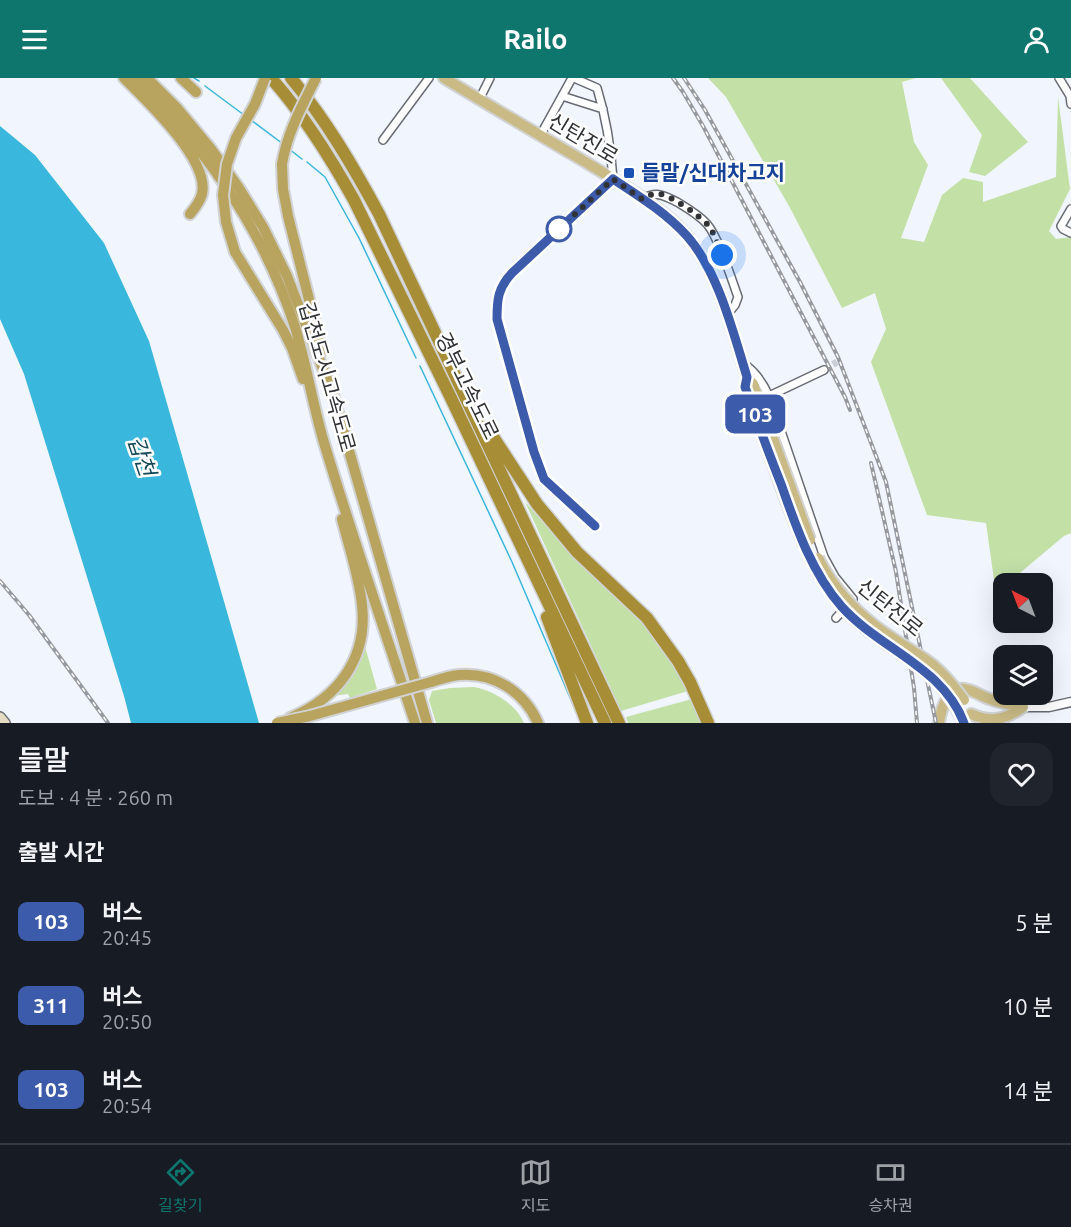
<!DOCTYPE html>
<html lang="ko">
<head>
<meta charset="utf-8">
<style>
	body { margin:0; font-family:Ubuntu,"Noto Sans KR",sans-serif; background:#20242c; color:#f1f3f6; height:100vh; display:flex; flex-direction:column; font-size:22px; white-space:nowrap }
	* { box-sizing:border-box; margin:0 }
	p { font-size:20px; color:#9ea1a6 }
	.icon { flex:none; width:33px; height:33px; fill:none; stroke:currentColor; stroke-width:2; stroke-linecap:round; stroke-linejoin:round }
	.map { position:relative; height:645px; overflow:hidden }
	.drawer { display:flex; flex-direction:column; background:#171b24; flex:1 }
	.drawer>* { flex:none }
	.badge { padding:0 12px; border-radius:9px; font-size:21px; line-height:39px }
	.needle { width:39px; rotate:318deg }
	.tools { position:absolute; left:993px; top:495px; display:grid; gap:12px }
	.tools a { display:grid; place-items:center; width:60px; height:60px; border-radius:12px; background:#171b24; box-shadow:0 6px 24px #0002; font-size:30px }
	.you { position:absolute; width:30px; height:30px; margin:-15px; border:4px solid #fff; border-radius:50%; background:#1a73e8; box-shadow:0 0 0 9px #1a73e833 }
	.map>.badge { position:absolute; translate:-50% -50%; box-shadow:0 0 0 3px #fff }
	h2 { padding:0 18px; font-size:22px; line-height:54px }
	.round { display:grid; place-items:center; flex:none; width:63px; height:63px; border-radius:18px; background:#20242c }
	.overview { display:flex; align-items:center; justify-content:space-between; height:102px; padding:0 18px }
	h1 { font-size:28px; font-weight:600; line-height:45px }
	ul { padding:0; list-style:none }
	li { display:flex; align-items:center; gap:18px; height:84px; padding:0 18px }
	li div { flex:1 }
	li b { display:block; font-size:22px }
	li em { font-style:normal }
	li .badge { min-width:66px; font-weight:700; text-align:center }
	header { display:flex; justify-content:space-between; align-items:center; height:78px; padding:0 18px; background:#0f766e; color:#fff; font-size:27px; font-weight:600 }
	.menu { display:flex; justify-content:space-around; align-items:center; height:84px; border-top:2px solid #363941; background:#171b24; font-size:16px; color:#9ea1a6 }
	.menu a { display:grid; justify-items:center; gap:3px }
	.menu .on { color:#0f766e }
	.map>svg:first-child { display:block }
	.green { fill:#c3e0a7 }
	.water { fill:#3ab7dc }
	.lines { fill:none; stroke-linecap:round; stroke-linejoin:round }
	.stream { stroke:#3ab7dc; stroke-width:1.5 }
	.minor-tunnel { stroke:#caced6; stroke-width:7; stroke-dasharray:7 3.5; stroke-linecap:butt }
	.minor-casing { stroke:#686b73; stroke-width:10 }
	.tertiary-casing { stroke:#686b73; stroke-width:11 }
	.secondary-casing { stroke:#686b73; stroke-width:12 }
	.primary-casing { stroke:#d1d2d3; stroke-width:14 }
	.trunk-casing { stroke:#d1d2d3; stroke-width:14 }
	.motorway-casing { stroke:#d1d2d3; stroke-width:15 }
	.minor { stroke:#fff; stroke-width:7 }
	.tertiary { stroke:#fff; stroke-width:8 }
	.secondary { stroke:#e5ddc3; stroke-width:9 }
	.primary { stroke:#cabb86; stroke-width:10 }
	.trunk { stroke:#b8a45e; stroke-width:10 }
	.motorway { stroke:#a78d36; stroke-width:12 }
	.rail-casing { stroke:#96999f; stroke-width:4 }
	.rail { stroke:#fff; stroke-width:1.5; stroke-dasharray:4.5; stroke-linecap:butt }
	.primary-bridge-casing { stroke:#d1d2d3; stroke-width:14; stroke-linecap:butt }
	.trunk-bridge-casing { stroke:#d1d2d3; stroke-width:14; stroke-linecap:butt }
	.primary-bridge { stroke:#cabb86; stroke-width:10 }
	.trunk-bridge { stroke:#b8a45e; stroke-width:10 }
	.line-casing { stroke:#fff; stroke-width:14 }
	.line { stroke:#3d5bab; stroke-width:9 }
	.walk { stroke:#303235; stroke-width:6; stroke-dasharray:0 10.8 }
	.transit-dot { fill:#1a4fb4; stroke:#fff; stroke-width:2 }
	.stop-dot { fill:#fff; stroke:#3d5bab; stroke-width:3 }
	.labels { text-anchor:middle; stroke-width:5; stroke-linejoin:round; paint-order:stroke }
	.street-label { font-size:21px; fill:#303235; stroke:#fff }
	.transit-label { font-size:21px; font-weight:bold; fill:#164399; stroke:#fff; text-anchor:start }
	.water-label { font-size:22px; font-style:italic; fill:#164a59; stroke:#fff }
</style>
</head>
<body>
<header><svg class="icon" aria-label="menu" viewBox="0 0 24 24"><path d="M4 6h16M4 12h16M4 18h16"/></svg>Railo<svg class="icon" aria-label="person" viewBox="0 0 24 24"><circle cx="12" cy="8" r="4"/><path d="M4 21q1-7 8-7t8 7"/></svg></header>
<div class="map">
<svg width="1071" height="645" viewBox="0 0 1071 645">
	<rect width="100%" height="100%" fill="#f1f5fe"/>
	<path class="green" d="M 708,0 L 916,0 L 902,4 L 914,64 L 928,87 L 901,160 L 924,164 L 942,117 L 963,100 L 983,104 L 983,124 L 1056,99 L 1058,19 L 1070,111 L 1049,153 L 1056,161 L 1071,159 L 1071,455 L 1064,458 L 1008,505 L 1004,506 L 1003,509 L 996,516 L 986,445 L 927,437 L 871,284 L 886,251 L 875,215 L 842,230 L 789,128 L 726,19 Z
		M 941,0 L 970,0 L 1028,64 L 985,98 L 969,94 L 982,57 Z
		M 525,424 L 582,487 L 643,543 L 663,569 L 688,613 L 621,633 Z
		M 364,565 L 377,611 L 350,620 L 348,616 L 332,618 Z
		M 474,609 C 494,613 516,626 524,645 L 436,645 L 429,622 L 432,613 L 450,610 Z
		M 692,621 L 701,645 L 628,645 L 626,639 Z"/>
	<path class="water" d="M 0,48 L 35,77 L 104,165 L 149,263 L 259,645 L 131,645 L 124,618 L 24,296 L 0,241 Z"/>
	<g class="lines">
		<path class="stream" d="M 194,0 L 199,3
			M 205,8 L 244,37
			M 251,42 L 283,66
			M 289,71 L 302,81
			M 307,84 L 325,99 L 359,160 L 416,280
			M 420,288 L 512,484 L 577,636"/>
		<path class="minor-tunnel" d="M 824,292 L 837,284"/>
		<defs>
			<path id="minor" d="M 1059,0 L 1070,18 L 1071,26
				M 562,18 L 603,31
				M 479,22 L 490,0
				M 540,58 L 572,0
				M 383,62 L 429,0
				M 642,121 C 657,113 663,117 677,124 C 687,130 699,137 707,146 C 719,160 731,200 738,219 L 735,227 L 727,237
				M 1071,131 L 1061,148 L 1063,151 L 1071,155
				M 744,286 C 756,294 763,305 769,318 L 824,479 L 835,499 L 853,521 L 836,540
				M 769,318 L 824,292
				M 544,401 L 534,374 L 497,241 C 497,221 498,210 512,195 L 613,101 C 611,71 606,39 597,10 L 574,0"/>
			<path id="tertiary" d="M 1023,629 L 1049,629 L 1071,624"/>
			<path id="secondary" d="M 0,639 L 5,645"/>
			<path id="primary" d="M 444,0 C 490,28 536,55 582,82 C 615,102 665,130 689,160 C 720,199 732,252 747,299 L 753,306 L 757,317
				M 955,628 L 964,645
				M 971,636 C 991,645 1005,642 1023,629
				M 939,645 C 941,630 949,605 969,612 C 976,614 983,619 990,621 C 1001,625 1012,627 1023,629"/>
			<path id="trunk" d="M 124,0 C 147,23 210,82 202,116 C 200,124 195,130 190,136
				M 134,0 C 151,15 166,32 181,50 C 231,108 271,175 295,249 C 307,288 313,329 325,368 C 353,461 385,553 415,645
				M 147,0 L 177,30 L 211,71 L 239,110 L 263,149 L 287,198 L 333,317 L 427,645
				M 181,0 L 196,14
				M 282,86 L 283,111 L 288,138 L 322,273
				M 235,174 L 283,252 L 292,270 L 303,301
				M 431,604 C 440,601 449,598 459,597 C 493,594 524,613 538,645
				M 290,640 C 338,620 368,580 362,527 C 359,498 349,469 342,441"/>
			<path id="motorway" d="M 271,0 C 304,37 330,79 354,122 L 451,320 L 605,645
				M 291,0 C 326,42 353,88 379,136 L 619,645
				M 488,351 L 537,426 L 577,474 L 647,540 L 678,583 L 690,604 L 708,645
				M 547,539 L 587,645"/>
		</defs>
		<use href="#minor" class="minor-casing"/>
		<use href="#tertiary" class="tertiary-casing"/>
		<use href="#secondary" class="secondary-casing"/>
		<use href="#primary" class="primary-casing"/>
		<use href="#trunk" class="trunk-casing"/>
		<use href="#motorway" class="motorway-casing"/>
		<use href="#minor" class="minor"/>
		<use href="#tertiary" class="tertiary"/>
		<use href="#secondary" class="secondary"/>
		<use href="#primary" class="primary"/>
		<use href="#trunk" class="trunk"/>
		<use href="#motorway" class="motorway"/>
		<defs>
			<path id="rail" d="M 673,0 L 683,14 L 703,48 L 845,319 L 850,332
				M 684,0 L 705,32 L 800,204 L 838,279 L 886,404 L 936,645
				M 871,385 L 896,494 L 914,610 L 917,645
				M 0,503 L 29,537 L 108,645"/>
		</defs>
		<use href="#rail" class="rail-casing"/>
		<use href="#rail" class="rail"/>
		<defs>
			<path id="primary-bridge" d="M 757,317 L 810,462
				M 749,320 C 760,350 771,380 782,411 C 797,452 813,495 842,529 C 869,559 906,575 935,603 C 943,610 949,619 955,628
				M 818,480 C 831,506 851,529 874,547 C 892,561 911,571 929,584 C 943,594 954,608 964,622"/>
			<path id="trunk-bridge" d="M 282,86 C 287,55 302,28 316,0
				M 235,174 L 226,144 L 223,117 L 227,86 L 236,60 L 255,26 L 265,0
				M 277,645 L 310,638 L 431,604"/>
		</defs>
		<use href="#primary-bridge" class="primary-bridge-casing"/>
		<use href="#trunk-bridge" class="trunk-bridge-casing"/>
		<use href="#primary-bridge" class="primary-bridge"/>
		<use href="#trunk-bridge" class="trunk-bridge"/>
	</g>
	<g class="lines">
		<defs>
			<path id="line" d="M 595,448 L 544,401 L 534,374 L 497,241 C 497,221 498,210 512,195 L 613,101 C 639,118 666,135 687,158 C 718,193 733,254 747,299 L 745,309 L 749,320 C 759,349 770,378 781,406 C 796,449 812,495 842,529 C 880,571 943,589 964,645"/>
		</defs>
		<use href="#line" class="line-casing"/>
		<use href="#line" class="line"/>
		<path class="walk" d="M 559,151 L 613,101 L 642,121 C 649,117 653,115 660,116 C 672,118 700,138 708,147 C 715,156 718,167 722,177"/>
	</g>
	<rect class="transit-dot" x="623" y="89" width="12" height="12" rx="3"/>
	<circle class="stop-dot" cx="559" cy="151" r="12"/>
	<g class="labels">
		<g class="street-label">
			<text transform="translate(583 61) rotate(31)" y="7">신탄진로</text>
			<text transform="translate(327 299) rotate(74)" y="7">갑천도시고속도로</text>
			<text transform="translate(467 308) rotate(64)" y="7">경부고속도로</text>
			<text transform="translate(890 530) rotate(39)" y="7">신탄진로</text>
		</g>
		<g class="transit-label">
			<text x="641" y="102">들말/신대차고지</text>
		</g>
		<g class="water-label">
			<text transform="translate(142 378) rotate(71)" y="8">갑천</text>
		</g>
	</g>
</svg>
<div class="tools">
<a><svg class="needle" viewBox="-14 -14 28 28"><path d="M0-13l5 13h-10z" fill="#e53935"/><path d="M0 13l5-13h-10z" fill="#9ea1a6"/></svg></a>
<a><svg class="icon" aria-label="layers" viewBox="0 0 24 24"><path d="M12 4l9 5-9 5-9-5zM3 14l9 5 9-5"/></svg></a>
</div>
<div class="you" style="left:722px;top:177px"></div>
<b class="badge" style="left:755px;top:336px;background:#3d5bab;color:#fff">103</b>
</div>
<section class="drawer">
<div class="overview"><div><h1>들말</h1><p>도보 · 4 분 · 260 m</p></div><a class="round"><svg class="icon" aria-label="heart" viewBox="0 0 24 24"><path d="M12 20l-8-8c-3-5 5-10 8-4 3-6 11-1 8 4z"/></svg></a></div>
<h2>출발 시간</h2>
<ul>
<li><span class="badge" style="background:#3d5bab;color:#fff">103</span><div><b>버스</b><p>20:45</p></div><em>5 분</em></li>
<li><span class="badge" style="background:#3d5bab;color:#fff">311</span><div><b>버스</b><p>20:50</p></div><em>10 분</em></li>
<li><span class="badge" style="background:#3d5bab;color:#fff">103</span><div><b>버스</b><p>20:54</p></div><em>14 분</em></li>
</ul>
</section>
<nav class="menu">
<a class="on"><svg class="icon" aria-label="directions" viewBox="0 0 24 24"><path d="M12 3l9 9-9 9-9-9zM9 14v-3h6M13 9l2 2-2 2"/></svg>길찾기</a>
<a><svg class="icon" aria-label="map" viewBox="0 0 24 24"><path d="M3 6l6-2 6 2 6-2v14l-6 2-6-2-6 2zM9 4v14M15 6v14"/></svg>지도</a>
<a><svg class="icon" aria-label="tickets" viewBox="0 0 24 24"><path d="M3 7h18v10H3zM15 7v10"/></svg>승차권</a>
</nav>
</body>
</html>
